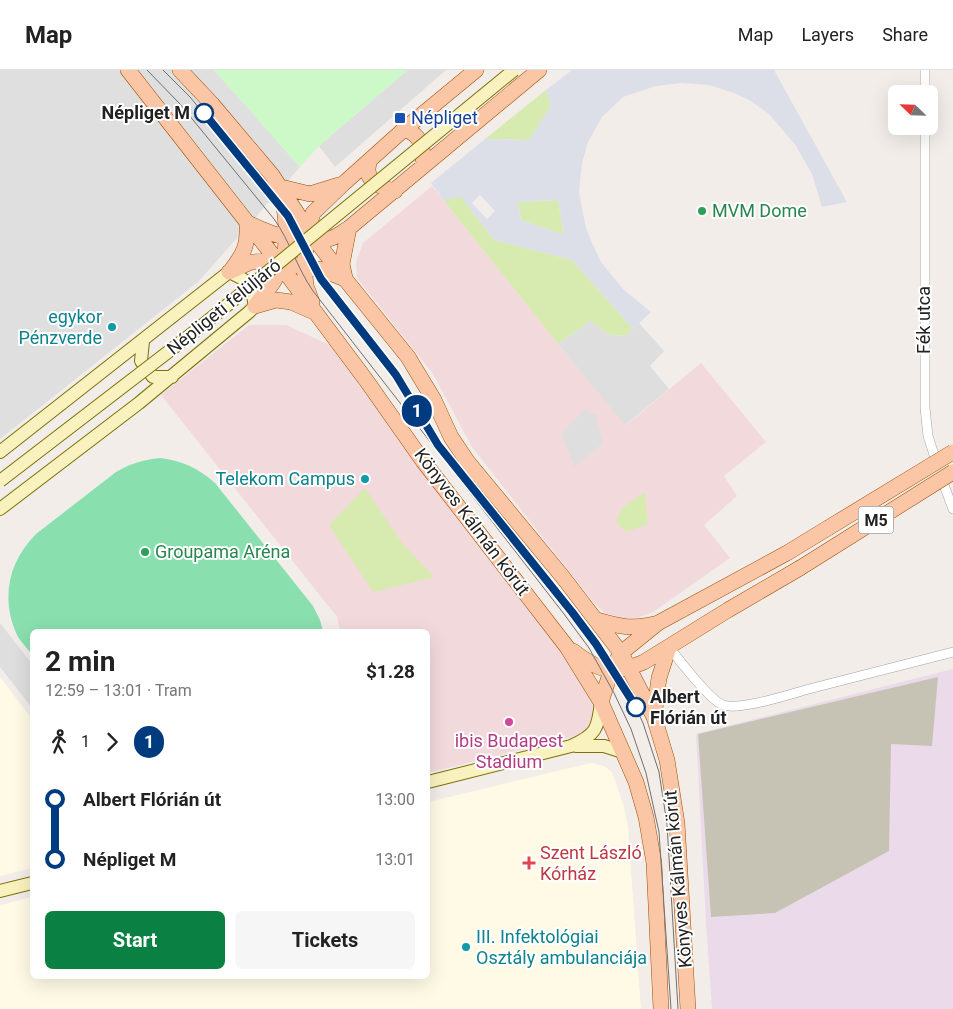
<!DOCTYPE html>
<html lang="en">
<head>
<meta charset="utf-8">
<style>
	body { margin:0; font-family:Roboto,sans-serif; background:#f6f6f6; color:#222; height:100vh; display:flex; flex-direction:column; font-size:19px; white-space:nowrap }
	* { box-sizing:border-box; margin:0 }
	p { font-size:16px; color:#767676 }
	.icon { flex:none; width:28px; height:28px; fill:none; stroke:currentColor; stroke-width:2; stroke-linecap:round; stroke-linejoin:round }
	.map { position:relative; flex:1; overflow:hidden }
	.panel { position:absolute; left:30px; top:559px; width:400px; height:350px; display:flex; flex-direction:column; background:#fff; border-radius:8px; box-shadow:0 5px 20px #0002 }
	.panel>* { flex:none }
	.badge { padding:0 10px; border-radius:16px; font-size:18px; line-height:32px }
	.needle { width:32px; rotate:293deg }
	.buttons { position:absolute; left:888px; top:15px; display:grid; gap:10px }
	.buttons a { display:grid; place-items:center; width:50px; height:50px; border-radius:8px; background:#fff; box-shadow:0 5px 20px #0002; font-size:25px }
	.map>.badge { position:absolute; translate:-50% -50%; box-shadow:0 0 0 2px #fff }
	.legs { display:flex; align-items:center; gap:8px; height:55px; padding:0 15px; font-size:16px }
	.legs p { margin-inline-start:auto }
	.headline { display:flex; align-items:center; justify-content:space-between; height:85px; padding:0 15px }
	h1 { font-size:28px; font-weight:700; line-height:38px }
	.action { display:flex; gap:10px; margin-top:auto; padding:10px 15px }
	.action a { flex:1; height:58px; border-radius:8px; background:#0b8043; color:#fff; font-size:20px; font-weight:700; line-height:58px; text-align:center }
	.action a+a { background:#f6f6f6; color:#222 }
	ul { padding:0 15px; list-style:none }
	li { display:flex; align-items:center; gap:18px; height:60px; font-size:19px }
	li i { display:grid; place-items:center; width:8px; height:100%; margin:0 6px; background:currentColor }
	li i::after { content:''; width:12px; height:12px; margin:-6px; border:4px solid; border-radius:50%; background:#fff }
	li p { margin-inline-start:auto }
	li:first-child i { background:linear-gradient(#0000 50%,currentColor 0) }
	li:last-child i { background:linear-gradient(currentColor 50%,#0000 0) }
	header { display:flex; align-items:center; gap:30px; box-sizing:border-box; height:70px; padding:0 25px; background:#fff; border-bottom:1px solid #e0e0e0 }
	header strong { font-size:24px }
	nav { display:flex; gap:28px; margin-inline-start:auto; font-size:18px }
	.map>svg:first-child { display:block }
	.residential { fill:#e0dfdf }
	.commercial { fill:#f2d9dc }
	.industrial { fill:#ebdbea }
	.education { fill:#fffae5 }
	.construction { fill:#c7c3b4 }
	.grass { fill:#d7eab0 }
	.park { fill:#cdf9c8 }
	.pitch { fill:#89dfae }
	.parking { fill:#dedede }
	.plaza { fill:#dddfe8; fill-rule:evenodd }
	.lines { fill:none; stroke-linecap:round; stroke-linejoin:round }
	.street-casing { stroke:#a3a3a3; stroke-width:10 }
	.secondary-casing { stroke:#7b7307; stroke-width:14 }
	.primary-casing { stroke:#9d4f02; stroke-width:16 }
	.street { stroke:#fff; stroke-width:9 }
	.secondary { stroke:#f9f2bf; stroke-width:12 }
	.primary { stroke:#fbc6a5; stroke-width:15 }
	.tram { stroke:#707070; stroke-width:1 }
	.secondary-bridge-casing { stroke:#7b7307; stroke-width:14; stroke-linecap:butt }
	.primary-bridge-casing { stroke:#9d4f02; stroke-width:16; stroke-linecap:butt }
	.secondary-bridge { stroke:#f9f2bf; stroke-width:12 }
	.primary-bridge { stroke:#fbc6a5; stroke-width:15 }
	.line-1-casing { stroke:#fff; stroke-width:11 }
	.line-1 { stroke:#003b80; stroke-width:8 }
	.stop-1-dot { fill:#fff; stroke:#003b80; stroke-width:2.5 }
	.transit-dot { fill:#1a4fb4; stroke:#fff; stroke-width:2 }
	.leisure-dot { fill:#2e9e5b; stroke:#fff; stroke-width:2 }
	.culture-dot { fill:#0f9aa8; stroke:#fff; stroke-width:2 }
	.hotel-dot { fill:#d1479c; stroke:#fff; stroke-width:2 }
	.health-dot { fill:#e0444e; stroke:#fff; stroke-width:2 }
	.labels { text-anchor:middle; stroke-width:4; stroke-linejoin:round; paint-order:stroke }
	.shield { fill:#fff; stroke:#646464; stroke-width:1 }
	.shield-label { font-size:16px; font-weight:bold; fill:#222 }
	.stop-label { font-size:18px; font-weight:bold; fill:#222; stroke:#fff; text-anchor:end }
	.transit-label { font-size:18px; fill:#164399; stroke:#fff; text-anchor:start }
	.leisure-label { font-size:18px; fill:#27864d; stroke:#fff; text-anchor:start }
	.street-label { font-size:18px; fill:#222; stroke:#fff }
	.culture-label { font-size:18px; fill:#0d838f; stroke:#fff; text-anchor:end }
	.hotel-label { font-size:18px; fill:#b23c85; stroke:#fff }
	.health-label { font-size:18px; fill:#be3a42; stroke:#fff; text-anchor:start }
</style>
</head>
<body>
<header>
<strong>Map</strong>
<nav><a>Map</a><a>Layers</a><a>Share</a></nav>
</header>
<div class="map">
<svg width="953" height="939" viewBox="0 0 953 939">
	<rect width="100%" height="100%" fill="#f2ede9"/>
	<path class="residential" d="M 0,0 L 214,0 L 300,97 L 199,211 L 0,369 Z"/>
	<path class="commercial" d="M 432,116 L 562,279 L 626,355 L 701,293 L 766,372 L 724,406 L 737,426 L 704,455 L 730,488 L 653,542 L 637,548 L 622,548 L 605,543 L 594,533 L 472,377 L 433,304 L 357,208 L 356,192 L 363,173 Z
		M 249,255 L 286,255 L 332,276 L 549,559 L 607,658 L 428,703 L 428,561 L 340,561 L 337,547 L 161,325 Z"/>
	<path class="industrial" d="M 953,599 L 953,939 L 712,939 L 706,853 L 696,664 Z"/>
	<path class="education" d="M 0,607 L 32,649 L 32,798 L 0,806 Z
		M 591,693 L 604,696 L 612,702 L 624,737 L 628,758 L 641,939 L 0,939 L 0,835 L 32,827 L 32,906 L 428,906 L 428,732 Z"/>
	<path class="construction" d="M 938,607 L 932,676 L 891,674 L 889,781 L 775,843 L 711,847 L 698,664 Z"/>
	<path class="grass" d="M 546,20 L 552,35 L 529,70 L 485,69 Z
		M 460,125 L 494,170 L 572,190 L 633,259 L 625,266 L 610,265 L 590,251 L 558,274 L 444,131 Z
		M 558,130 L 564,165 L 521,150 L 518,132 Z
		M 365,418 L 402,473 L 434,507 L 373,522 L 329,455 Z
		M 645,422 L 648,454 L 626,462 L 616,452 L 622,438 Z"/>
	<path class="park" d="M 214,0 L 408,0 L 319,76 L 300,97 Z"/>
	<path class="pitch" d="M 160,388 C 183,391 198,398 215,413 L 313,536 L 320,550 L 323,561 L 32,561 L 32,585 C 28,579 22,573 18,567 C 0,530 8,492 36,464 L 116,402 C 131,393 143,390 160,388 Z"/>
	<path class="parking" d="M 408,0 L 446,0 L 335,97 L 319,76 Z
		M 590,251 L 610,265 L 625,266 L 639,253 L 664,281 L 650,296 L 669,319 L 625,355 L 558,274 Z
		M 584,340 L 596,345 L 603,373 L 575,397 L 561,364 Z
		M 0,553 L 32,594 L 32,638 L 0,597 Z"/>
	<path class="plaza" d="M 572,0 L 774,0 L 847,132 L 822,137 L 812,104 L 796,76 L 769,44 L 749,30 L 734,23 L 709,15 L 681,13 L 656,16 L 623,27 L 602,47 L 588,72 L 582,93 L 579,122 L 586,158 L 593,175 L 601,192 L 623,219 L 651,242 L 633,259 L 572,190 L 494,170 L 460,126 L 444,131 L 431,113 L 485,69 L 529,70 L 551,35 L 546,20 ZM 480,125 L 495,141 L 487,149 L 472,133 ZM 558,130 L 564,165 L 521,150 L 518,132 Z"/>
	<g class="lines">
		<defs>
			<path id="street" d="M 925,24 L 925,0
				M 925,56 L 925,338 L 928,366 L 937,394
				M 941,407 L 953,439
				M 669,577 C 678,589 711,631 723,635 C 740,641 790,624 809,619 C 857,607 905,594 953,582"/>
			<path id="secondary" d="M 143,271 L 141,291 L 153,307 L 172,307
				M 0,382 L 229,202 C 250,211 251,214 255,236 L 249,242 L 139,333 L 0,439
				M 576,676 L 604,676 L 623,682
				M 428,712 L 571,676 C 596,665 598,659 601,632
				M 0,821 L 32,813"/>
			<path id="primary" d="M 128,0 L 268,179 L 366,310 L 423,391 L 567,577 L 601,632 L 636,712 L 646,747 L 654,793 L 661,939
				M 180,0 L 212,34 L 272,105 L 308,160 L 345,209 L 408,287 L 434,330 L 451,367 L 467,391 L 562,506 L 621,583 L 654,647 L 667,690 L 677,753 L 688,939
				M 401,62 L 407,60 C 420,66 423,75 423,89
				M 370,90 C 362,110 378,117 395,121
				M 281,117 L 310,124 L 339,115
				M 250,154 C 272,165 308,177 332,168 C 338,166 344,161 349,158 L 539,0
				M 232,199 C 245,182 248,174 247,152
				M 229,202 L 251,192 L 268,191 L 323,200 L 345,209
				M 345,208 L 342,194 L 349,158
				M 312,232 L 306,216 L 304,196 L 308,160 L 313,143 L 343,114 L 401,62 L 476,0
				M 255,236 C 261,228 268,220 274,211 C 291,184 287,153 282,124
				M 255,236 L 276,230 L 291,232 L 314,242
				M 597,550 C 621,557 629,559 654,554
				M 573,581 C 599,601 612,606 644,592 L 728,540 L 800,498
				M 601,632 L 611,601 L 621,583 L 658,553 L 787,483 L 828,458
				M 654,646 L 659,608 L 669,577"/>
		</defs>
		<use href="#street" class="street-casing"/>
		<use href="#secondary" class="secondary-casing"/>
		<use href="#primary" class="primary-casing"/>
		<use href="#street" class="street"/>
		<use href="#secondary" class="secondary"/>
		<use href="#primary" class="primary"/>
		<path class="tram" d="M 147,0 L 180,34 L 274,149 C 290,171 297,198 313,221 L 564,544 L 589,578 L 614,623 L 631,659 L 646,703 L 659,762 L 671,939
			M 163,0 L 190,27 L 284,141 L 295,158 L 321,209 L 396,305 L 426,357
			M 580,554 L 630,625 L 643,653 L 659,702 L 667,754 L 678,939"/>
		<defs>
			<path id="secondary-bridge" d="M 0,411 L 198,259 L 514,0"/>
			<path id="primary-bridge" d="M 828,458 L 953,382
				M 800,498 L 953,402"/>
		</defs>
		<use href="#secondary-bridge" class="secondary-bridge-casing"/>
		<use href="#primary-bridge" class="primary-bridge-casing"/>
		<use href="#secondary-bridge" class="secondary-bridge"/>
		<use href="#primary-bridge" class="primary-bridge"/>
	</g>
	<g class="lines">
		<defs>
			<path id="line-1" d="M 204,43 L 288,146 L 321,209 L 396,305 L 438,375 L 572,542 L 596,574 L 636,637"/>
		</defs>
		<use href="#line-1" class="line-1-casing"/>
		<use href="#line-1" class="line-1"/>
	</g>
	<g class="stop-1-dot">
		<circle cx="204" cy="43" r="9"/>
		<circle cx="636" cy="637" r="9"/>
	</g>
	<rect class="transit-dot" x="394" y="42" width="12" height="12" rx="2.5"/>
	<g class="leisure-dot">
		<circle cx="702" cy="141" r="5"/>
		<circle cx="145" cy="482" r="5"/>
	</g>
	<g class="culture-dot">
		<circle cx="112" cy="257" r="5"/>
		<circle cx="365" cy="409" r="5"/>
		<circle cx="466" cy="877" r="5"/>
	</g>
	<circle class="hotel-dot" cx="509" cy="652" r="5"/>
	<path class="health-dot" d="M526.5 785.5h5v5h5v5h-5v5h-5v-5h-5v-5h5z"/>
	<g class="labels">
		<rect class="shield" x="858.5" y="436.5" width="35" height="27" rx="4"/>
		<g class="shield-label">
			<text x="876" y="456">M5</text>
		</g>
		<g class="stop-label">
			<text x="190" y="49">Népliget M</text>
			<text x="650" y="633" text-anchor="start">Albert<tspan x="650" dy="21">Flórián út</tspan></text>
		</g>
		<g class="transit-label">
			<text x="411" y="54">Népliget</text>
		</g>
		<g class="leisure-label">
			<text x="712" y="147">MVM Dome</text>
			<text x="155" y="488">Groupama Aréna</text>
		</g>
		<g class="street-label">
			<text transform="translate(224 237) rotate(-39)" y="6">Népligeti felüljáró</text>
			<text transform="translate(924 250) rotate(-90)" y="6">Fék utca</text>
			<text transform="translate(472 452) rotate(53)" y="6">Könyves Kálmán körút</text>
			<text transform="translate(678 809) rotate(-95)" y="6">Könyves Kálmán körút</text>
		</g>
		<g class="culture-label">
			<text x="102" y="253">egykor<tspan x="102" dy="21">Pénzverde</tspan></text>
			<text x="355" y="415">Telekom Campus</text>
			<text x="476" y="873" text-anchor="start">III. Infektológiai<tspan x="476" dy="21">Osztály ambulanciája</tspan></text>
		</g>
		<g class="hotel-label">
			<text x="509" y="677">ibis Budapest<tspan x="509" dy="21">Stadium</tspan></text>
		</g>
		<g class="health-label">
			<text x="540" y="789">Szent László<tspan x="540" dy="21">Kórház</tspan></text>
		</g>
	</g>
</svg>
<div class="buttons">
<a><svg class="needle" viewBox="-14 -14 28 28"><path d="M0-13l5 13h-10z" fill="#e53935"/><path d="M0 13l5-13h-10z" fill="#767676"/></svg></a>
</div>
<b class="badge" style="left:417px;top:341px;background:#003b80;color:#fff">1</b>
<section class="panel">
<div class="headline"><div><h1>2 min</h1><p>12:59 – 13:01 · Tram</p></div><b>$1.28</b></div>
<div class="legs"><svg class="icon" aria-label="walk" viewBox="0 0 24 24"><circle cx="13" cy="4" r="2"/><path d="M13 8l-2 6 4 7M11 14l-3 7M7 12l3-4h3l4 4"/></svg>1<svg class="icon" aria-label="forward" viewBox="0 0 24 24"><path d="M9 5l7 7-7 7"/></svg><b class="badge" style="background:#003b80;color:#fff">1</b></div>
<ul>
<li><i style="color:#003b80"></i><b>Albert Flórián út</b><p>13:00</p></li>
<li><i style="color:#003b80"></i><b>Népliget M</b><p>13:01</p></li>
</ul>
<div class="action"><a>Start</a><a>Tickets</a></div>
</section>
</div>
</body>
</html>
